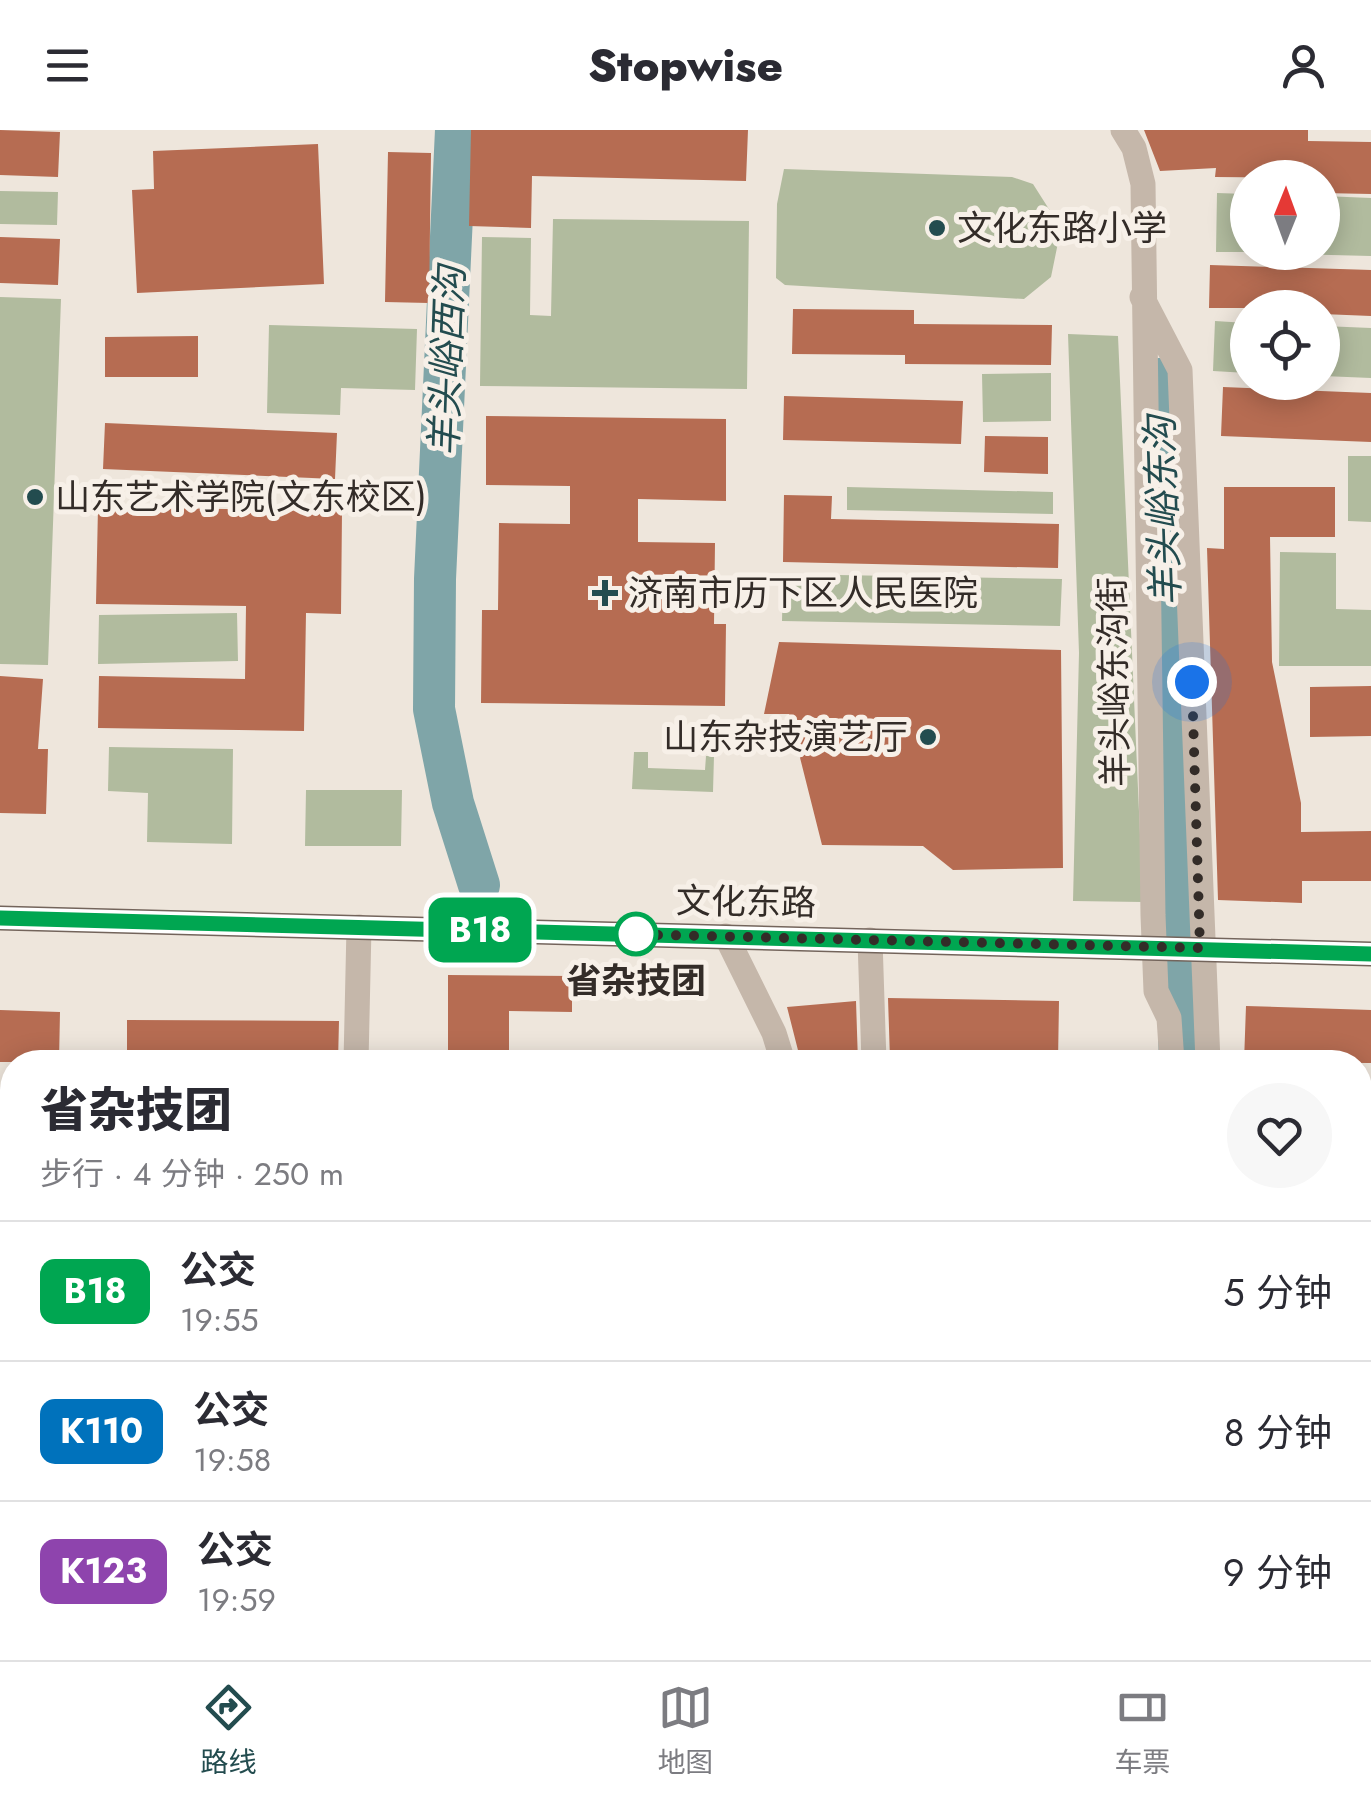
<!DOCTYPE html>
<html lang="zh">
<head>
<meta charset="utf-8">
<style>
	body { margin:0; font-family:Jost,"Noto Sans SC",sans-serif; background:#f7f7f7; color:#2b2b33; height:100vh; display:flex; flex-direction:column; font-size:38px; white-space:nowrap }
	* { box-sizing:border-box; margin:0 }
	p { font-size:32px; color:#7c7c81 }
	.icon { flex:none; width:55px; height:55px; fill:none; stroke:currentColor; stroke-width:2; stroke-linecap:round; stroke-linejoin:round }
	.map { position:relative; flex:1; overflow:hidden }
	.details { position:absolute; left:0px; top:920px; width:1372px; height:610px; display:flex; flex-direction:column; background:#fff; border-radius:40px 40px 0 0; box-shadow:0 5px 25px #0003 }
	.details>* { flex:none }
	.badge { padding:0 20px; border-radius:15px; font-size:35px; line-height:65px }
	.needle { width:65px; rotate:1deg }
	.fabs { position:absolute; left:1230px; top:30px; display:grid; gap:20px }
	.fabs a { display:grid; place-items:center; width:110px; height:110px; border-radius:50%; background:#fff; box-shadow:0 5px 25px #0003; font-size:50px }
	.you { position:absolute; width:50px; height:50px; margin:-25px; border:8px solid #fff; border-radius:50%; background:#1a73e8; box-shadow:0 0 0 15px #1a73e833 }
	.map>.badge { position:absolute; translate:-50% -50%; box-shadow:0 0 0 5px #fff }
	.round { display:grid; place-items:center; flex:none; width:105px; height:105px; border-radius:52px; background:#f7f7f7 }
	.head { display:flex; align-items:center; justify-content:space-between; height:170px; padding:0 40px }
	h1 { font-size:48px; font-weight:800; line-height:75px }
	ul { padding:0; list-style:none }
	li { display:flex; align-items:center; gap:30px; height:140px; padding:0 40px; border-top:2px solid #e1e1e2 }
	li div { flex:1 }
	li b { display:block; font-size:38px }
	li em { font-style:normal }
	li .badge { min-width:110px; font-weight:700; text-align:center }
	header { display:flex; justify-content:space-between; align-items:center; height:130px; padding:0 40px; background:#fff; font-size:45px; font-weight:800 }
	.tab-bar { display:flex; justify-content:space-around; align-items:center; height:140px; border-top:2px solid #e1e1e2; background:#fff; font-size:28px; color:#7c7c81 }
	.tab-bar a { display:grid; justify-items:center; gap:5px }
	.tab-bar .selected { color:#234c4f }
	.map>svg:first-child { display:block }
	.green { fill:#b1bb9e }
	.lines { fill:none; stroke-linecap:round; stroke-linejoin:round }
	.river { stroke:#7fa5a8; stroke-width:42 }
	.building { fill:#b66c52 }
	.minor { stroke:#c5b7aa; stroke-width:25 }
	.major { stroke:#73645b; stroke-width:25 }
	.line-casing { stroke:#fff; stroke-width:22 }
	.line { stroke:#00a651; stroke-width:15 }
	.walk { stroke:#332c28; stroke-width:10; stroke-dasharray:0 18 }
	.poi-dot { fill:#234c4f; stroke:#f7f0e8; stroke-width:4 }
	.stop-dot { fill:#fff; stroke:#00a651; stroke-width:5 }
	.labels { text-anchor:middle; stroke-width:10; stroke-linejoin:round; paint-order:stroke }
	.poi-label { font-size:35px; fill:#332c28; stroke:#f7f0e8; text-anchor:start }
	.street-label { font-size:35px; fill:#332c28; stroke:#f7f0e8 }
	.stop-label { font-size:35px; font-weight:bold; fill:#332c28; stroke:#f7f0e8 }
	.water-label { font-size:38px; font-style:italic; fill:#234c4f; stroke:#f7f0e8 }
</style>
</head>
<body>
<header><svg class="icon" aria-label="menu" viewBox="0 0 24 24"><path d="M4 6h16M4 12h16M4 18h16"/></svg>Stopwise<svg class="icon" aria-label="person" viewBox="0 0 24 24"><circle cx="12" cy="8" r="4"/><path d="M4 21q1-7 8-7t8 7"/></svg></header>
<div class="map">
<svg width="1371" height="1530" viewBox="0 0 1371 1530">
	<rect width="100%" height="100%" fill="#eee6dc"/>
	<path class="green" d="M 784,39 L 1012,47 L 1033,54 L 1061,98 L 1051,147 L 1024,169 L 785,155 L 776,148 L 777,74 Z
		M 0,61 L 58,62 L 57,95 L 0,94 Z
		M 1217,63 L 1247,64 L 1247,122 L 1216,122 Z
		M 1323,66 L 1371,68 L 1371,126 L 1252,123 L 1322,122 Z
		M 553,89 L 749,91 L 747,259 L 480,256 L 482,107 L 531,108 L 530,185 L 551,186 Z
		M 0,167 L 61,169 L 48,535 L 0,534 Z
		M 1215,191 L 1247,193 L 1247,243 L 1213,241 Z
		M 269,195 L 417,199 L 415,260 L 341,258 L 340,285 L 267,283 Z
		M 1323,196 L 1371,198 L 1371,248 L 1323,246 Z
		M 1068,204 L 1118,206 L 1143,772 L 1073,771 L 1079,523 Z
		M 1051,243 L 1051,291 L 983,292 L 982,244 Z
		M 1348,326 L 1371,326 L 1371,392 L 1348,391 Z
		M 847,357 L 1053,362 L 1053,384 L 847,380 Z
		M 1280,422 L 1336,423 L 1336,479 L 1371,480 L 1371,536 L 1279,536 Z
		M 783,444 L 1062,449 L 1060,496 L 782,491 Z
		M 237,483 L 238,531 L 98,534 L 99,485 Z
		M 109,617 L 233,619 L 232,714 L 147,712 L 148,663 L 108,661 Z
		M 634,622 L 648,622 L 648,638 L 705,640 L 706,626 L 714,626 L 713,662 L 632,659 Z
		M 306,660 L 402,660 L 401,716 L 305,716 Z"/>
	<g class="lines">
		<path class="river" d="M 456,0 L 435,449 L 434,579 L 453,673 L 479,755
			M 1159,249 L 1180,932
			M 875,1518 L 877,1530"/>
	</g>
	<path class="building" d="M 0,0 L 60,2 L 58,47 L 0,45 Z
		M 471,0 L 748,0 L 746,51 L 532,46 L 531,98 L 469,96 Z
		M 1144,0 L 1308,0 L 1308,11 L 1371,12 L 1371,64 L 1322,63 L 1322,48 L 1215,47 L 1216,38 L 1160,41 Z
		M 318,14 L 324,154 L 137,163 L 132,60 L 154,59 L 153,21 Z
		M 388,22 L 431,23 L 429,173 L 385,172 Z
		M 0,107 L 60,109 L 58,155 L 0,153 Z
		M 1210,135 L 1371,140 L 1371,186 L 1322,184 L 1322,178 L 1209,178 Z
		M 793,179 L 914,180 L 914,194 L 1052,195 L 1051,235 L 905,234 L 905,225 L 792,224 Z
		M 198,206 L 198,247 L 105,247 L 105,207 Z
		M 1223,257 L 1371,263 L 1371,312 L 1221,306 Z
		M 784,266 L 963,271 L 961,314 L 783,310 Z
		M 486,286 L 726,289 L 726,371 L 638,369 L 638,412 L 715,413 L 714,494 L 726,494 L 725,576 L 481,573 L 482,480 L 498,480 L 499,393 L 570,394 L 570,356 L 486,355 Z
		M 105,293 L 337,303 L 335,349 L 103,339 Z
		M 985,306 L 1048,307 L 1048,344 L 984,342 Z
		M 1224,357 L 1335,357 L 1335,407 L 1270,407 L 1272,532 L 1301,673 L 1301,702 L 1371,701 L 1371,751 L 1302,751 L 1302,773 L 1218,770 L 1207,418 L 1224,419 Z
		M 784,365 L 832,366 L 831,389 L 1059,394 L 1058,438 L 783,432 Z
		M 98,377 L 342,381 L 341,484 L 306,483 L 304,601 L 98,598 L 99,546 L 245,549 L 246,476 L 96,474 Z
		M 779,512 L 1061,520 L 1063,738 L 953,740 L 923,716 L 822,715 L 789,584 L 764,584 Z
		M 0,546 L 43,549 L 38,619 L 48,619 L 46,684 L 0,683 Z
		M 1371,556 L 1371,606 L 1310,607 L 1310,557 Z
		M 448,845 L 572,846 L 572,882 L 509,881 L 509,932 L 448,932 Z
		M 888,868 L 1059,871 L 1058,932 L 890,929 Z
		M 856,871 L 858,932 L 801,932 L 787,877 Z
		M 1246,876 L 1371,880 L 1371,933 L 1244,932 Z
		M 0,880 L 60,882 L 59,932 L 0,932 Z
		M 127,890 L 339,891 L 338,932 L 127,932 Z"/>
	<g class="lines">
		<path class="minor" d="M 1123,0 L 1134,18 L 1143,54 L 1153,785 L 1156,861 L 1169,888 L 1172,932
			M 1142,167 L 1180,240 L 1208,932
			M 726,806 L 774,903 L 783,932
			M 870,810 L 874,932
			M 356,932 L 359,797
			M 896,1518 L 898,1530
			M 1136,1518 L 1137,1530
			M 1213,1518 L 1214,1530
			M 1252,1518 L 1253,1530
			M 383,1530 L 383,1518
			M 694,1530 L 694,1518"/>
		<path class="major" d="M 0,788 L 1371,824"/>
	</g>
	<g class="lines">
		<defs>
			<path id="line" d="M 0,788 L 1371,824"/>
		</defs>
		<use href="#line" class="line-casing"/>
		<use href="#line" class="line"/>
		<path class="walk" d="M 636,804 L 620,804 L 1200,818 L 1192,552"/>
	</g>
	<g class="poi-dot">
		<circle cx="937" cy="98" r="10"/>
		<circle cx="35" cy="367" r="10"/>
		<path d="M600 448h10v10h10v10h-10v10h-10v-10h-10v-10h10z"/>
		<circle cx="928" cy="607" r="10"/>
	</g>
	<circle class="stop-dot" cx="636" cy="804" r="20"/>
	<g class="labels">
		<g class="poi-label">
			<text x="957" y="110">文化东路小学</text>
			<text x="55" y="379">山东艺术学院(文东校区)</text>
			<text x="628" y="475">济南市历下区人民医院</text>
			<text x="908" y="619" text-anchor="end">山东杂技演艺厅</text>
		</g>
		<g class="street-label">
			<text transform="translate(1114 552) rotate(-91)" y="12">羊头峪东沟街</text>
			<text transform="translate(746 772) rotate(1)" y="12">文化东路</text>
		</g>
		<g class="stop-label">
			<text x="636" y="863">省杂技团</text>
		</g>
		<g class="water-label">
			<text transform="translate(447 231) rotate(-88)" y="13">羊头峪西沟</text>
			<text transform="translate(1163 381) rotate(-92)" y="13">羊头峪东沟</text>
		</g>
	</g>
</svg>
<div class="fabs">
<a><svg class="needle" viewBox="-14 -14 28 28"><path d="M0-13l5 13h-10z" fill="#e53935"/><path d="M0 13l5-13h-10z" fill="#7c7c81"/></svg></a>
<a><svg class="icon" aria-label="locate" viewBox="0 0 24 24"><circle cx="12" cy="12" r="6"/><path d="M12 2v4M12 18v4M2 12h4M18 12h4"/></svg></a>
</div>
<div class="you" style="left:1192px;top:552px"></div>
<b class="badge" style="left:480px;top:800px;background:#00a651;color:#fff">B18</b>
<section class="details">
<div class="head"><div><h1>省杂技团</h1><p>步行 · 4 分钟 · 250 m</p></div><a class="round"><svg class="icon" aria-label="heart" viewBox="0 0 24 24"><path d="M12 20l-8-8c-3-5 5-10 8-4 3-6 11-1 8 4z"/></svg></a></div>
<ul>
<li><span class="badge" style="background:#00a651;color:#fff">B18</span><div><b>公交</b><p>19:55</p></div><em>5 分钟</em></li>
<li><span class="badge" style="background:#0072bc;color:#fff">K110</span><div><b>公交</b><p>19:58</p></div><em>8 分钟</em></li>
<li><span class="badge" style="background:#8e44ad;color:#fff">K123</span><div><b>公交</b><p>19:59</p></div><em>9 分钟</em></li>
</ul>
</section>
</div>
<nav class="tab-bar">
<a class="selected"><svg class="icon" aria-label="directions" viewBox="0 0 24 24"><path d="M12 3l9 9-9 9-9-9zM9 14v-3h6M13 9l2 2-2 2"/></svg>路线</a>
<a><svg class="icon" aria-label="map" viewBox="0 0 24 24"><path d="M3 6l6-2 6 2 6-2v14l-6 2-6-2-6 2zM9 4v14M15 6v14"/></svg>地图</a>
<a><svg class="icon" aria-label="tickets" viewBox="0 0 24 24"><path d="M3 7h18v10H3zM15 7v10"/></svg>车票</a>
</nav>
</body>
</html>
